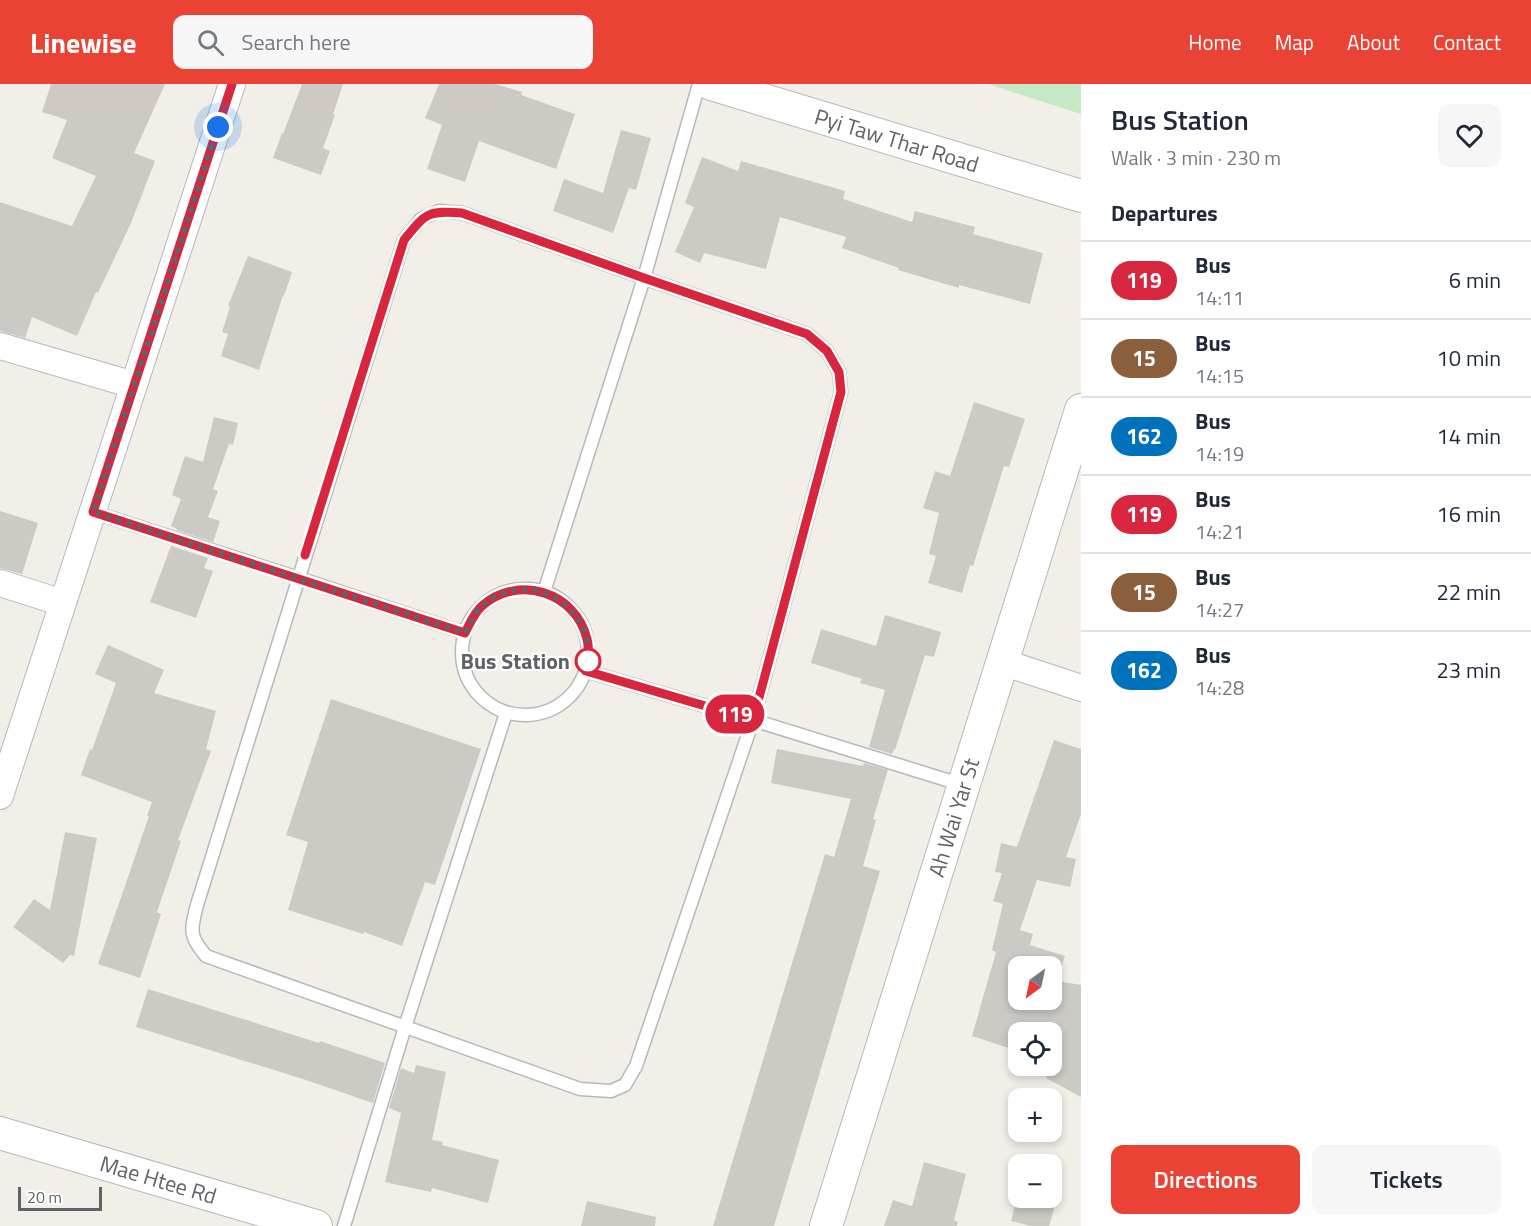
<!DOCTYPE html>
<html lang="en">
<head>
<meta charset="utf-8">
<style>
	body { margin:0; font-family:"Titillium Web",sans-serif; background:#f6f6f7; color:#1f2937; height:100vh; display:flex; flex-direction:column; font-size:22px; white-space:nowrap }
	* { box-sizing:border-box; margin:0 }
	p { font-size:20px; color:#747a83 }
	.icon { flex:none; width:33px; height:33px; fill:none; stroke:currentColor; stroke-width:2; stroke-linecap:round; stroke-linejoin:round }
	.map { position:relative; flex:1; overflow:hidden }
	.side { display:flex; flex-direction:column; background:#fff; width:450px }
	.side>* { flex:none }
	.badge { padding:0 12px; border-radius:20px; font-size:21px; line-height:39px }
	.needle { width:39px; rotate:213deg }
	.tools { position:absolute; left:1008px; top:872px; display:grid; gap:12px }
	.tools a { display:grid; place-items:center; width:54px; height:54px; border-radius:12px; background:#fff; box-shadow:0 3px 9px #0003; font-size:30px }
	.scale { position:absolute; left:18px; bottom:15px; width:84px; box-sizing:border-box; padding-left:6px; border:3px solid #5f6368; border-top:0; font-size:16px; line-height:21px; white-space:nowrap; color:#5f6368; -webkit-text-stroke:4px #fff; paint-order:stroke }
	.you { position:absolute; width:30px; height:30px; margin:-15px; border:4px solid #fff; border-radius:50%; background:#1a73e8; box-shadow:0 0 0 9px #1a73e833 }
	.map>.badge { position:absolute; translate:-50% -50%; box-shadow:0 0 0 3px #fff }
	h2 { padding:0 30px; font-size:22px; line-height:54px }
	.round { display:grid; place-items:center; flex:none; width:63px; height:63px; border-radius:12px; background:#f6f6f7 }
	.summary { display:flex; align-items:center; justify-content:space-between; height:102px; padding:0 30px }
	h1 { font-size:28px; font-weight:600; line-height:45px }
	.action { display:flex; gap:12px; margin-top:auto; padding:12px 30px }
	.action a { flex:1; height:69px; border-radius:12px; background:#ea4335; color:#fff; font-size:24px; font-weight:600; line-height:69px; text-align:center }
	.action a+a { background:#f6f6f7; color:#1f2937 }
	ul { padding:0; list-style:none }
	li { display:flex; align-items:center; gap:18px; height:78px; padding:0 30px; border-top:2px solid #e0e1e3 }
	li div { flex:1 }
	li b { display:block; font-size:22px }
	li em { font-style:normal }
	li .badge { min-width:66px; font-weight:700; text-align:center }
	header { display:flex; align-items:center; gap:36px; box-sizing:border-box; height:84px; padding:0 30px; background:#ea4335; color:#fff }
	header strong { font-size:28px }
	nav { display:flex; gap:33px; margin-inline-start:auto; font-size:21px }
	.search { width:420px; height:54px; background:#f6f6f7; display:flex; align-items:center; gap:15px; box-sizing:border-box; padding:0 21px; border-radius:12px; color:#747a83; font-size:22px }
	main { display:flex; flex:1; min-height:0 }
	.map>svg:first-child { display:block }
	.green { fill:#c5e8c5 }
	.building { fill:#cccac5; fill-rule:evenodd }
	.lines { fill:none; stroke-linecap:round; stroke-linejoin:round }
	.service-casing { stroke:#b5b8bc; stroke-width:15 }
	.minor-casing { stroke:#b5b8bc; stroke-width:28 }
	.tertiary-casing { stroke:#b5b8bc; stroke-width:34 }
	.service { stroke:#fff; stroke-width:12 }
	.minor { stroke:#fff; stroke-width:26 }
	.tertiary { stroke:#fff; stroke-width:32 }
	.line-casing { stroke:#fff; stroke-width:14 }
	.line { stroke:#d7263d; stroke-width:9 }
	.walk { stroke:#5f6368; stroke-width:6; stroke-dasharray:0 10.8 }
	.stop-dot { fill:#fff; stroke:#d7263d; stroke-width:3 }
	.labels { text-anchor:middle; stroke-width:4.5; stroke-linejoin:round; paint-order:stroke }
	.street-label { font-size:22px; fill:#5f6368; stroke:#fff }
	.stop-label { font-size:22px; font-weight:bold; fill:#5f6368; stroke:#fff; text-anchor:end }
</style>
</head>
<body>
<header>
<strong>Linewise</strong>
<div class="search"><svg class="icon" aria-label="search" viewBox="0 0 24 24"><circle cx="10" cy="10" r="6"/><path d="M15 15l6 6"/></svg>Search here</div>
<nav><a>Home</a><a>Map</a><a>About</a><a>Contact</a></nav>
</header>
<main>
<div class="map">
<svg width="1081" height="1142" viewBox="0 0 1081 1142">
	<rect width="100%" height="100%" fill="#f1efe8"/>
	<path class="green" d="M 988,0 L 1081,0 L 1081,30 Z"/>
	<path class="building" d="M 51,0 L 165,0 L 134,69 L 155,77 L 131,139 L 98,209 L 96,208 L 77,252 L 32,233 L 25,254 L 0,247 L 0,118 L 72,142 L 96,92 L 52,74 L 67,36 L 42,28 Z
		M 302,0 L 343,0 L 333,30 L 335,31 L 323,64 L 330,67 L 321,91 L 273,74 L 282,49 L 283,50 Z
		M 439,0 L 495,0 L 522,8 L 521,11 L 575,30 L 556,85 L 479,57 L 465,98 L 427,85 L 442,41 L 425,34 Z
		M 621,46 L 651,54 L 636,106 L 629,104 L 613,149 L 553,127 L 564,95 L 603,109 Z
		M 702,73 L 738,87 L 741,77 L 845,107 L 843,115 L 912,138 L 915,127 L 975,143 L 973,150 L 1043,169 L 1030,220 L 959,201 L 959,204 L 898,186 L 899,184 L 842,164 L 846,153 L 780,133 L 766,185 L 704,169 L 700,179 L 675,168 L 694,123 L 685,119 Z
		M 248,172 L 292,188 L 284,212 L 283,211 L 259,286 L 221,272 L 228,250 L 222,248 L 230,223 L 228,222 Z
		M 974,318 L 1025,335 L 1009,383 L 1004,382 L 973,482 L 970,481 L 962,509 L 928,499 L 936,472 L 929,470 L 939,429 L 923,424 L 935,387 L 950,392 Z
		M 214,333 L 238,339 L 233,361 L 229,360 L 213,405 L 218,407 L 208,433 L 220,437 L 213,458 L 176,446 L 177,445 L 171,442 L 181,415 L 172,411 L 185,372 L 203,378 Z
		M 0,427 L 38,439 L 22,490 L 0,484 Z
		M 171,462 L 208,474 L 204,484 L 213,487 L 196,534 L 150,518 Z
		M 885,531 L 941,548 L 934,573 L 925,571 L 895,666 L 894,665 L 892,670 L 869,663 L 885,606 L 860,599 L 862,595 L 811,579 L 821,545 L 876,562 Z
		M 108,561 L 164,586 L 154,609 L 216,627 L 206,665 L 211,667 L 178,756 L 181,757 L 157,828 L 161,830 L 140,894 L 98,880 L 149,732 L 147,732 L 152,718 L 81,691 L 90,665 L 92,666 L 116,599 L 95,590 Z
		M 331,615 L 481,665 L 435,801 L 425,798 L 402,862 L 364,848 L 363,850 L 288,826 L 308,758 L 286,751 Z
		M 1054,656 L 1081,665 L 1081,730 L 1066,773 L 1076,775 L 1070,803 L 1037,796 L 1020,846 L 1033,850 L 1030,861 L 1065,872 L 1057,897 L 1081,901 L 1081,1013 L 1046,994 L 1055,978 L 1052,977 L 1052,948 L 1018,948 L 1018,967 L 972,952 L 996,868 L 992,866 L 1003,820 L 993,817 L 1002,789 L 995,788 L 1001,759 L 1017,763 ZM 1018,882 L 1052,882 L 1052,915 L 1018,915 Z
		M 777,665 L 863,682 L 864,679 L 888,686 L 873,735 L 876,736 L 863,782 L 880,787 L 774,1142 L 713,1142 L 825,770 L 834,773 L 851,715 L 771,699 Z
		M 65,748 L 97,754 L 74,872 L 70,871 L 63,879 L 13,843 L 34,815 L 50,826 Z
		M 148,905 L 319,959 L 320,957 L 385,979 L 373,1019 L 306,996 L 136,943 Z
		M 416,981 L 446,988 L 432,1056 L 443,1058 L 442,1061 L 499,1076 L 488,1119 L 432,1104 L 431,1108 L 385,1098 L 401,1029 L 389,1024 L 401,984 L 414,989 Z
		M 924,1078 L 966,1090 L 954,1136 L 958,1138 L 957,1142 L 884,1142 L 893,1116 L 912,1122 Z
		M 1018,1109 L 1018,1113 L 1036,1113 L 1056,1118 L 1049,1142 L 1031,1142 L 1011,1137 Z
		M 587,1117 L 656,1133 L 655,1142 L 581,1142 Z"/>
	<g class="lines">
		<defs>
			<path id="service" d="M 439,127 L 462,129 L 644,194 L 807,250 L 827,267 L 839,288 L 841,308 L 753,636 L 636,982 L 625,1001 L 611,1007 L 580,1005 L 206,872 C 188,851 191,846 197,821 L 404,156 L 421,135 Z
				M 93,428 L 298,494 L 465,549
				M462 568a63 63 0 1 1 126 0a63 63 0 1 1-126 0Z
				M 544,508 L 644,194 L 699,0
				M 586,587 L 753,636 L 963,701
				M 344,1142 L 405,943 L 506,629"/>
			<path id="minor" d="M 0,262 L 134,301
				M 0,499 L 63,519
				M 1002,578 L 1081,604
				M 0,712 L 232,0"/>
			<g id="tertiary">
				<path id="s1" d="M 711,0 L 1081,112"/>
				<path id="s2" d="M 0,1049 L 316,1142"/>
				<path id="s3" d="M 826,1142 L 1081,326"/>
			</g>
		</defs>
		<use href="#service" class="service-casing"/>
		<use href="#minor" class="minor-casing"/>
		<use href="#tertiary" class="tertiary-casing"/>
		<use href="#service" class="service"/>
		<use href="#minor" class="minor"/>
		<use href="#tertiary" class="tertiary"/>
	</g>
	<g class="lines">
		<defs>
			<path id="line" d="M 232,0 L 93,428 L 465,549 C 470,539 474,529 482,522 C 518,490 576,508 587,555 C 590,566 588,577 586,587 L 753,636 L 841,308 L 839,288 L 827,267 L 807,250 L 644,194 L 462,129 C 427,126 425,130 404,156 L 305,471"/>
		</defs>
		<use href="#line" class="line-casing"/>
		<use href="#line" class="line"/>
		<path class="walk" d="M 218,43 L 93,428 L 465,549 C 470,540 474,529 482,522 C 526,482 594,520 588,577"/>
	</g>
	<circle class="stop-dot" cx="588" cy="577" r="12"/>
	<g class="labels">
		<g class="street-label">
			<text dy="8" stroke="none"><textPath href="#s1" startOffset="194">Pyi Taw Thar Road</textPath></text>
			<text dy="8" stroke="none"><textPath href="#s3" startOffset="428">Ah Wai Yar St</textPath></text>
			<text dy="8" stroke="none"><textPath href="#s2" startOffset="165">Mae Htee Rd</textPath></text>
		</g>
		<g class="stop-label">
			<text x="570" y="585">Bus Station</text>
		</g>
	</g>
</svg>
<div class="tools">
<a><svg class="needle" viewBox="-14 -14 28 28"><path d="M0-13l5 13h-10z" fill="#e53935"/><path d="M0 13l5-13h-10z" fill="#747a83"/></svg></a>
<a><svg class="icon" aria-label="locate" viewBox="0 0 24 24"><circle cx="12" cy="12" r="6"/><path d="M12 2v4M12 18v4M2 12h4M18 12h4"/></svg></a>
<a>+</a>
<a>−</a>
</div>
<div class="scale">20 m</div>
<div class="you" style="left:218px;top:43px"></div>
<b class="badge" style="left:735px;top:630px;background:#d7263d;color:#fff">119</b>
</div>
<section class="side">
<div class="summary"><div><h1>Bus Station</h1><p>Walk · 3 min · 230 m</p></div><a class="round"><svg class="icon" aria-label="heart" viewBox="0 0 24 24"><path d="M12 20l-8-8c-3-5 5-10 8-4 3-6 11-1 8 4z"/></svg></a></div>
<h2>Departures</h2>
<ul>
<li><span class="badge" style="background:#d7263d;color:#fff">119</span><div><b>Bus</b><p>14:11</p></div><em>6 min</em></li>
<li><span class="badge" style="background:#8b5e3c;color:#fff">15</span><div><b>Bus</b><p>14:15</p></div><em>10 min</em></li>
<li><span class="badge" style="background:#0072bc;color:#fff">162</span><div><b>Bus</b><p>14:19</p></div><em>14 min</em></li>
<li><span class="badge" style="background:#d7263d;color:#fff">119</span><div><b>Bus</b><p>14:21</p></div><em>16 min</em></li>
<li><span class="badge" style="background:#8b5e3c;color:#fff">15</span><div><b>Bus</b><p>14:27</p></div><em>22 min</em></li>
<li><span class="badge" style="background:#0072bc;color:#fff">162</span><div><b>Bus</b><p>14:28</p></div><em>23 min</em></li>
</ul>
<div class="action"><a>Directions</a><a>Tickets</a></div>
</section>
</main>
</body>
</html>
